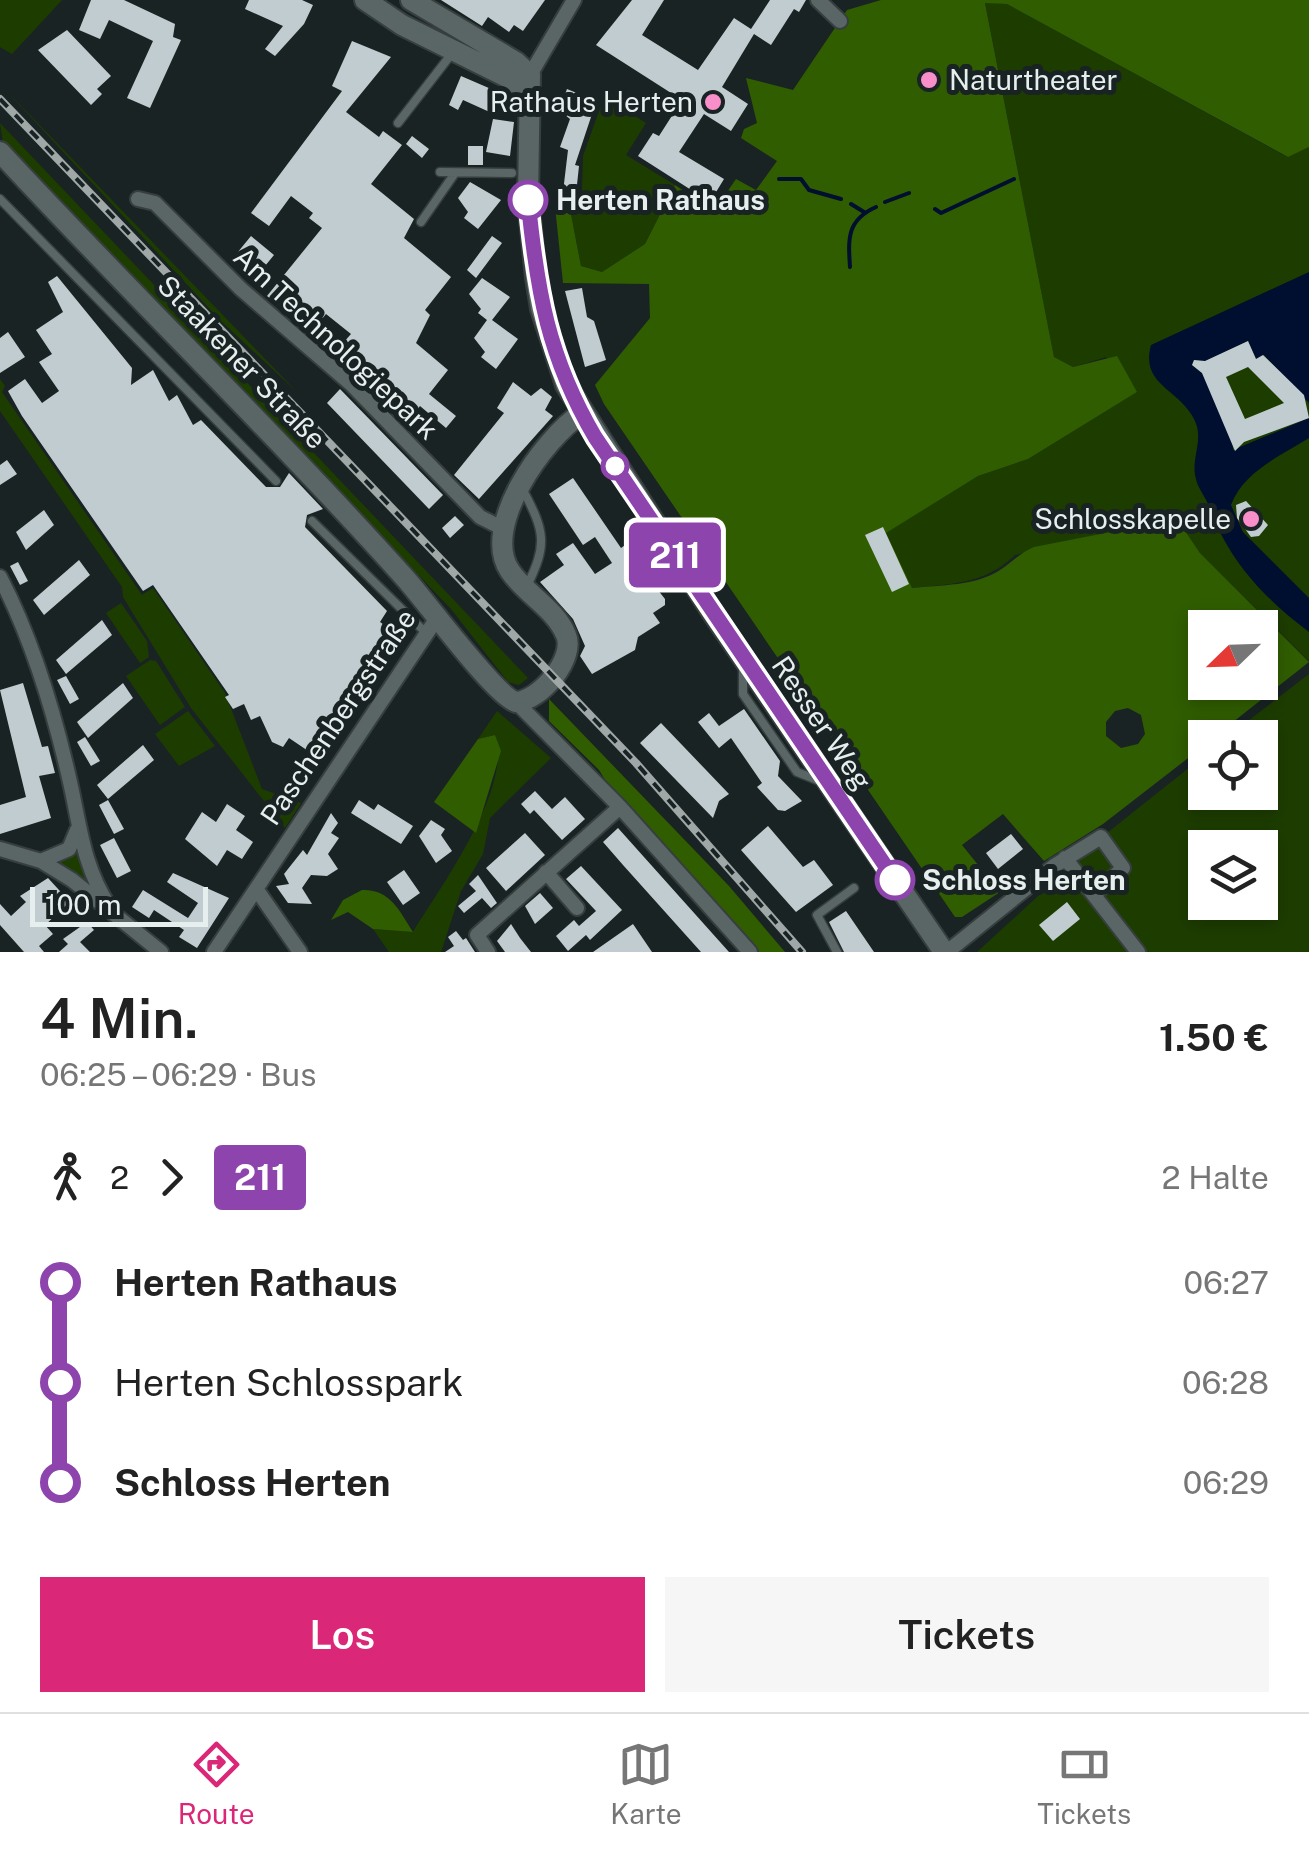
<!DOCTYPE html>
<html lang="de">
<head>
<meta charset="utf-8">
<style>
	body { margin:0; font-family:"Public Sans",sans-serif; background:#f6f6f6; color:#222; height:100vh; display:flex; flex-direction:column; font-size:38px; white-space:nowrap }
	* { box-sizing:border-box; margin:0 }
	p { font-size:32px; color:#767676 }
	.icon { flex:none; width:55px; height:55px; fill:none; stroke:currentColor; stroke-width:2; stroke-linecap:round; stroke-linejoin:round }
	.map { position:relative; height:952px; overflow:hidden }
	.drawer { display:flex; flex-direction:column; background:#fff; flex:1 }
	.drawer>* { flex:none }
	.badge { padding:0 20px; border-radius:8px; font-size:35px; line-height:65px }
	.needle { width:65px; rotate:247deg }
	.fabs { position:absolute; left:1188px; top:610px; display:grid; gap:20px }
	.fabs a { display:grid; place-items:center; width:90px; height:90px; border-radius:0px; background:#fff; box-shadow:0 5px 15px #0003; font-size:50px }
	.scale { position:absolute; left:30px; bottom:25px; width:178px; box-sizing:border-box; padding-left:10px; border:5px solid #e7eeee; border-top:0; font-size:28px; line-height:35px; white-space:nowrap; color:#e7eeee; -webkit-text-stroke:8px #192323; paint-order:stroke }
	.map>.badge { position:absolute; translate:-50% -50%; box-shadow:0 0 0 5px #fff }
	.legs { display:flex; align-items:center; gap:15px; height:110px; padding:0 40px; font-size:32px }
	.legs p { margin-inline-start:auto }
	.summary { display:flex; align-items:center; justify-content:space-between; height:170px; padding:0 40px }
	h1 { font-size:55px; font-weight:600; line-height:75px }
	.action { display:flex; gap:20px; margin-top:auto; padding:20px 40px }
	.action a { flex:1; height:115px; border-radius:0px; background:#db2777; color:#fff; font-size:40px; font-weight:600; line-height:115px; text-align:center }
	.action a+a { background:#f6f6f6; color:#222 }
	ul { padding:0 40px; list-style:none }
	li { display:flex; align-items:center; gap:35px; height:100px; font-size:38px }
	li i { display:grid; place-items:center; width:15px; height:100%; margin:0 12px; background:currentColor }
	li i::after { content:''; width:25px; height:25px; margin:-12px; border:8px solid; border-radius:50%; background:#fff }
	li p { margin-inline-start:auto }
	li:first-child i { background:linear-gradient(#0000 50%,currentColor 0) }
	li:last-child i { background:linear-gradient(currentColor 50%,#0000 0) }
	.tab-bar { display:flex; justify-content:space-around; align-items:center; height:140px; border-top:2px solid #e0e0e0; background:#fff; font-size:28px; color:#767676 }
	.tab-bar a { display:grid; justify-items:center; gap:5px }
	.tab-bar .current { color:#db2777 }
	.map>svg:first-child { display:block }
	.green { fill:#1d3d00; fill-rule:evenodd }
	.forest { fill:#305d00; fill-rule:evenodd }
	.water { fill:#000e2f }
	.lines { fill:none; stroke-linecap:round; stroke-linejoin:round }
	.stream { stroke:#000e2f; stroke-width:4 }
	.building { fill:#c1ccd1; fill-rule:evenodd }
	.lane-casing { stroke:#363e3e; stroke-width:11 }
	.street-casing { stroke:#363e3e; stroke-width:18 }
	.secondary-casing { stroke:#363e3e; stroke-width:24 }
	.lane { stroke:#5a6565; stroke-width:8 }
	.street { stroke:#5a6565; stroke-width:14 }
	.secondary { stroke:#5a6565; stroke-width:20 }
	.rail-casing { stroke:#9fa7a7; stroke-width:8 }
	.rail { stroke:#192323; stroke-width:4; stroke-dasharray:11; stroke-linecap:butt }
	.line-1-casing { stroke:#fff; stroke-width:22 }
	.line-1 { stroke:#8e44ad; stroke-width:15 }
	.poi-dot { fill:#f98fca; stroke:#192323; stroke-width:4 }
	.stop-1-dot { fill:#fff; stroke:#8e44ad; stroke-width:5 }
	.labels { text-anchor:middle; stroke-width:10; stroke-linejoin:round; paint-order:stroke }
	.poi-label { font-size:28px; fill:#e7eeee; stroke:#192323; text-anchor:end }
	.stop-label { font-size:28px; font-weight:bold; fill:#e7eeee; stroke:#192323; text-anchor:start }
	.street-label { font-size:28px; fill:#e7eeee; stroke:#192323 }
</style>
</head>
<body>
<div class="map">
<svg width="1309" height="952" viewBox="0 0 1309 952">
	<rect width="100%" height="100%" fill="#192323"/>
	<path class="green" d="M 0,0 L 62,0 L 12,54 L 0,47 Z
		M 985,2 L 1007,4 L 1287,157 L 1309,147 L 1309,661 L 1200,553 L 1177,519 L 1015,555 C 986,584 950,584 911,588 L 885,533 L 978,476 L 1028,459 L 1137,392 L 1106,357 L 1073,367 L 1054,357 Z
		M 0,84 L 298,393 L 221,321 Z
		M 604,97 L 646,123 L 626,155 L 675,185 L 645,244 L 602,272 L 581,266 L 568,199 L 582,192 L 583,156 Z
		M 0,123 L 528,678 L 519,685 L 508,682 L 451,609 L 3,143 Z
		M 0,379 L 5,386 L 2,392 L 142,595 L 153,588 L 225,693 L 262,789 L 301,803 L 285,828 L 191,708 L 123,597 L 122,587 L 0,411 Z
		M 121,603 L 147,641 L 149,657 L 140,663 L 106,613 Z
		M 150,660 L 156,661 L 185,707 L 160,725 L 126,676 Z
		M 1309,674 L 1309,952 L 977,952 L 1107,833 L 1205,755 L 1205,792 L 1260,792 L 1260,738 L 1227,737 ZM 1205,848 L 1260,848 L 1260,902 L 1205,902 Z
		M 188,711 L 215,746 L 179,766 L 155,734 Z
		M 497,711 L 551,758 L 490,818 L 483,854 L 461,891 L 441,952 L 389,952 L 373,929 L 413,932 C 440,888 514,786 495,735 L 478,739 Z
		M 76,848 L 91,885 L 90,885 L 56,863 Z"/>
	<path class="forest" d="M 881,0 L 1309,0 L 1309,147 L 1288,157 L 1007,4 L 985,3 L 1054,357 L 1073,367 L 1117,356 L 1137,392 L 1028,459 L 978,476 L 886,533 L 912,588 C 940,585 976,586 1000,570 C 1012,562 1020,553 1034,547 L 1177,519 L 1200,553 L 1309,662 L 1214,737 L 1205,738 L 1205,745 L 1103,824 L 1044,861 L 1003,814 L 962,845 L 1000,892 L 962,917 L 955,917 L 604,404 L 595,385 L 650,318 L 649,284 L 563,283 L 554,197 L 568,199 L 581,266 L 602,272 L 645,244 L 675,185 L 714,211 L 736,179 L 756,190 L 777,161 L 741,138 L 744,129 L 757,123 L 746,78 L 793,90 L 847,10 ZM 1205,628 L 1260,628 L 1260,682 L 1205,682 L 1205,668 L 1197,669 L 1193,664 L 1197,657 L 1205,658 ZM 1128,708 L 1141,715 L 1145,734 L 1138,744 L 1121,748 L 1106,736 L 1106,722 L 1115,711 Z
		M 549,699 L 729,886 L 785,952 L 757,952 L 615,796 L 599,770 L 549,721 Z
		M 495,735 L 501,751 L 476,833 L 434,802 L 478,739 Z
		M 362,890 C 390,889 399,910 413,932 L 373,929 L 348,912 L 331,920 L 343,900 Z"/>
	<path class="water" d="M 1309,272 L 1309,403 L 1264,355 L 1256,359 L 1248,341 L 1204,362 L 1195,360 L 1192,365 L 1202,373 L 1232,436 L 1233,450 L 1309,418 L 1309,438 C 1280,456 1243,472 1231,505 L 1243,532 L 1309,598 L 1309,632 C 1262,596 1230,562 1209,507 C 1206,497 1198,489 1196,479 C 1190,458 1205,440 1194,419 C 1179,389 1140,385 1151,345 Z"/>
	<g class="lines">
		<path class="stream" d="M 779,179 L 801,179 L 809,190 L 841,199
			M 885,202 L 909,193
			M 851,204 L 864,212
			M 935,209 L 941,213 L 1014,179
			M 850,267 C 848,238 847,220 876,207"/>
	</g>
	<path class="building" d="M 91,0 L 124,0 L 175,24 L 173,37 L 181,40 L 150,108 L 127,98 L 153,41 L 109,20 L 100,39 L 79,30 Z
		M 249,0 L 302,0 L 313,5 L 304,24 L 275,56 L 265,49 L 283,26 L 245,9 Z
		M 441,0 L 545,0 L 523,31 L 514,25 L 509,32 L 488,17 L 482,26 Z
		M 632,0 L 664,0 L 642,35 L 698,70 L 734,18 L 751,29 L 770,0 L 806,0 L 799,12 L 794,9 L 771,45 L 754,34 L 722,87 L 748,104 L 731,131 L 704,114 L 679,152 L 724,179 L 710,202 L 638,156 L 653,133 L 659,136 L 682,100 L 596,45 Z
		M 67,30 L 111,76 L 97,89 L 102,94 L 91,105 L 38,50 Z
		M 352,41 L 391,57 L 346,112 L 379,137 L 383,131 L 402,145 L 371,184 L 414,219 L 404,238 L 451,277 L 425,310 L 430,315 L 416,343 L 448,370 L 429,394 L 456,416 L 446,428 L 420,406 L 413,415 L 336,351 L 351,334 L 326,314 L 312,331 L 267,296 L 322,228 L 309,218 L 313,213 L 291,196 L 269,226 L 251,213 L 342,91 L 332,86 Z
		M 461,76 L 505,95 L 494,114 L 463,100 L 458,110 L 449,105 Z
		M 567,89 L 584,96 L 581,102 L 593,111 L 575,165 L 579,166 L 576,194 L 563,192 L 568,150 L 560,147 L 570,119 L 559,110 Z
		M 493,119 L 514,122 L 510,156 L 486,152 Z
		M 412,136 L 429,149 L 422,158 L 406,144 Z
		M 468,146 L 483,146 L 483,165 L 468,165 Z
		M 470,182 L 501,200 L 478,229 L 464,218 L 468,212 L 458,198 Z
		M 251,236 L 274,255 L 256,277 L 233,258 Z
		M 492,236 L 502,243 L 476,278 L 467,270 Z
		M 57,276 L 132,368 L 131,385 L 153,370 L 169,401 L 177,395 L 193,425 L 201,420 L 266,487 L 280,487 L 289,473 L 323,509 L 307,515 L 305,527 L 387,611 L 380,622 L 400,636 L 363,691 L 365,696 L 320,759 L 289,738 L 283,747 L 272,742 L 260,716 L 251,720 L 244,704 L 233,709 L 225,697 L 229,695 L 153,585 L 143,591 L 22,416 L 8,391 L 25,379 L 42,403 L 59,391 L 39,362 L 52,354 L 36,330 L 63,312 L 48,282 Z
		M 482,278 L 510,297 L 492,320 L 518,339 L 496,369 L 481,357 L 485,352 L 474,338 L 487,320 L 478,313 L 481,309 L 469,294 Z
		M 582,288 L 587,317 L 594,321 L 606,360 L 585,367 L 565,291 Z
		M 8,332 L 25,357 L 0,373 L 0,338 Z
		M 1248,341 L 1256,359 L 1263,355 L 1304,395 L 1309,418 L 1244,442 L 1235,451 L 1202,373 L 1192,365 L 1194,360 L 1205,361 ZM 1248,367 L 1284,403 L 1245,419 L 1226,377 Z
		M 513,382 L 531,396 L 541,388 L 552,397 L 545,410 L 553,416 L 479,499 L 454,475 L 504,413 L 497,408 Z
		M 340,389 L 443,495 L 429,509 L 327,403 Z
		M 7,460 L 17,474 L 0,485 L 0,465 Z
		M 573,478 L 621,548 L 628,543 L 639,559 L 635,561 L 665,599 L 665,605 L 653,613 L 660,623 L 638,637 L 635,650 L 592,674 L 580,656 L 585,646 L 573,619 L 540,582 L 564,565 L 556,554 L 573,543 L 595,574 L 612,563 L 595,537 L 583,545 L 549,494 Z
		M 1246,501 L 1268,525 L 1259,536 L 1251,537 L 1237,518 L 1236,505 Z
		M 44,510 L 54,525 L 26,550 L 16,532 Z
		M 455,516 L 464,525 L 450,538 L 442,528 Z
		M 883,527 L 909,584 L 892,592 L 865,535 Z
		M 79,560 L 90,575 L 44,615 L 33,600 Z
		M 18,562 L 28,581 L 20,585 L 10,566 Z
		M 102,620 L 112,635 L 66,674 L 56,660 Z
		M 66,676 L 79,699 L 70,704 L 57,680 Z
		M 23,683 L 42,747 L 48,746 L 55,773 L 39,776 L 51,818 L 0,834 L 0,805 L 26,797 L 0,690 Z
		M 123,683 L 133,698 L 88,738 L 77,722 Z
		M 744,709 L 780,761 L 778,776 L 802,801 L 785,811 L 778,810 L 757,787 L 762,783 L 731,738 L 719,748 L 698,722 L 709,713 L 719,726 Z
		M 661,723 L 729,794 L 719,801 L 713,818 L 640,743 Z
		M 85,737 L 100,761 L 91,766 L 77,742 Z
		M 143,745 L 154,760 L 108,799 L 97,785 Z
		M 535,791 L 552,809 L 565,797 L 585,819 L 562,840 L 534,810 L 530,814 L 521,804 Z
		M 108,800 L 124,829 L 114,834 L 99,805 Z
		M 359,800 L 374,810 L 378,804 L 413,826 L 401,844 L 351,813 Z
		M 227,804 L 245,816 L 236,830 L 253,842 L 242,859 L 227,850 L 217,866 L 185,839 L 202,812 L 216,822 Z
		M 331,813 L 338,823 L 331,833 L 339,838 L 328,854 L 338,869 L 327,876 L 311,875 L 302,888 L 312,904 L 288,903 L 276,886 L 289,884 L 284,874 L 303,850 L 307,855 Z
		M 431,820 L 445,829 L 441,835 L 452,851 L 436,863 L 419,836 Z
		M 768,826 L 803,867 L 814,860 L 833,885 L 796,912 L 741,850 Z
		M 618,828 L 695,914 L 729,952 L 701,952 L 623,865 L 603,842 Z
		M 525,833 L 545,855 L 506,891 L 486,868 Z
		M 1011,834 L 1023,849 L 998,869 L 986,853 Z
		M 114,838 L 131,871 L 117,878 L 100,845 Z
		M 581,866 L 622,910 L 590,940 L 586,935 L 568,951 L 556,936 L 574,920 L 579,926 L 596,911 L 566,879 Z
		M 404,870 L 420,893 L 403,905 L 387,882 Z
		M 173,873 L 229,898 L 197,948 L 179,937 L 184,930 L 154,910 L 149,918 L 132,907 L 143,890 L 188,918 L 198,903 L 167,882 Z
		M 478,875 L 497,903 L 491,908 L 482,898 L 464,913 L 458,906 L 476,891 L 469,884 Z
		M 48,878 L 70,902 L 45,925 L 53,934 L 39,946 L 44,952 L 24,952 L 0,925 L 0,904 L 11,916 L 26,902 L 20,896 Z
		M 540,893 L 553,908 L 535,924 L 525,906 Z
		M 1067,902 L 1080,919 L 1053,941 L 1039,925 Z
		M 846,911 L 874,952 L 844,952 L 829,922 Z
		M 87,922 L 94,930 L 80,942 L 90,952 L 59,952 L 68,944 L 63,939 Z
		M 511,924 L 520,938 L 531,952 L 505,952 L 497,941 Z
		M 633,924 L 652,952 L 593,952 Z
		M 456,931 L 463,940 L 466,938 L 475,952 L 445,952 L 454,946 L 448,937 Z"/>
	<g class="lines">
		<defs>
			<path id="lane" d="M 398,123 L 453,52
				M 440,172 L 512,173
				M 0,199 L 276,481
				M 421,222 L 455,173
				M 523,490 C 545,532 548,544 526,588
				M 312,521 L 426,633
				M 743,665 L 743,694 L 797,772 L 822,782
				M 837,952 L 817,915 L 854,888"/>
			<path id="street" d="M 818,0 L 840,21
				M 530,75 L 574,0
				M 138,199 L 155,203 L 241,289 L 351,384 L 480,517 L 500,527
				M 0,577 C 33,641 54,711 70,782 C 80,826 83,866 109,906
				M 516,702 L 620,807 L 750,952
				M 0,849 L 41,861 L 72,880 L 161,952
				M 1065,858 L 1138,952
				M 41,861 L 69,849 L 77,830
				M 546,872 L 577,908
				M 257,890 L 300,952
				M 214,952 L 439,615
				M 488,952 L 477,935 L 620,807
				M 947,952 L 1054,866 L 1101,837 L 1123,868 L 1094,895"/>
			<path id="secondary" d="M 365,0 L 402,25 L 511,79 L 533,99
				M 411,0 L 516,62 L 530,75 L 528,200 L 536,278 L 541,309 L 566,385 L 712,612 L 944,952
				M 0,152 C 133,296 274,432 405,578 C 425,600 496,697 516,702 C 540,701 576,658 566,635 C 555,608 525,594 510,571 C 480,527 544,438 581,414"/>
		</defs>
		<use href="#lane" class="lane-casing"/>
		<use href="#street" class="street-casing"/>
		<use href="#secondary" class="secondary-casing"/>
		<use href="#lane" class="lane"/>
		<use href="#street" class="street"/>
		<use href="#secondary" class="secondary"/>
		<defs>
			<path id="rail" d="M 0,99 L 636,763 L 802,952"/>
		</defs>
		<use href="#rail" class="rail-casing"/>
		<use href="#rail" class="rail"/>
	</g>
	<g class="lines">
		<defs>
			<path id="line-1" d="M 528,200 C 537,291 548,357 595,437 L 895,880"/>
		</defs>
		<use href="#line-1" class="line-1-casing"/>
		<use href="#line-1" class="line-1"/>
	</g>
	<g class="poi-dot">
		<circle cx="929" cy="80" r="10"/>
		<circle cx="713" cy="102" r="10"/>
		<circle cx="1251" cy="519" r="10"/>
	</g>
	<g class="stop-1-dot">
		<circle cx="528" cy="200" r="18"/>
		<circle cx="615" cy="466" r="12"/>
		<circle cx="895" cy="880" r="18"/>
	</g>
	<g class="labels">
		<g class="poi-label">
			<text x="949" y="90" text-anchor="start">Naturtheater</text>
			<text x="693" y="112">Rathaus Herten</text>
			<text x="1231" y="529">Schlosskapelle</text>
		</g>
		<g class="stop-label">
			<text x="556" y="210">Herten Rathaus</text>
			<text x="922" y="890">Schloss Herten</text>
		</g>
		<g class="street-label">
			<text transform="translate(336 343) rotate(43)" y="10">Am Technologiepark</text>
			<text transform="translate(242 362) rotate(46)" y="10">Staakener Straße</text>
			<text transform="translate(338 717) rotate(-56)" y="10">Paschenbergstraße</text>
			<text transform="translate(822 723) rotate(56)" y="10">Resser Weg</text>
		</g>
	</g>
</svg>
<div class="fabs">
<a><svg class="needle" viewBox="-14 -14 28 28"><path d="M0-13l5 13h-10z" fill="#e53935"/><path d="M0 13l5-13h-10z" fill="#767676"/></svg></a>
<a><svg class="icon" aria-label="locate" viewBox="0 0 24 24"><circle cx="12" cy="12" r="6"/><path d="M12 2v4M12 18v4M2 12h4M18 12h4"/></svg></a>
<a><svg class="icon" aria-label="layers" viewBox="0 0 24 24"><path d="M12 4l9 5-9 5-9-5zM3 14l9 5 9-5"/></svg></a>
</div>
<div class="scale">100 m</div>
<b class="badge" style="left:675px;top:555px;background:#8e44ad;color:#fff">211</b>
</div>
<section class="drawer">
<div class="summary"><div><h1>4 Min.</h1><p>06:25 – 06:29 · Bus</p></div><b>1.50 €</b></div>
<div class="legs"><svg class="icon" aria-label="walk" viewBox="0 0 24 24"><circle cx="13" cy="4" r="2"/><path d="M13 8l-2 6 4 7M11 14l-3 7M7 12l3-4h3l4 4"/></svg>2<svg class="icon" aria-label="forward" viewBox="0 0 24 24"><path d="M9 5l7 7-7 7"/></svg><b class="badge" style="background:#8e44ad;color:#fff">211</b><p>2 Halte</p></div>
<ul>
<li><i style="color:#8e44ad"></i><b>Herten Rathaus</b><p>06:27</p></li>
<li><i style="color:#8e44ad"></i><span>Herten Schlosspark</span><p>06:28</p></li>
<li><i style="color:#8e44ad"></i><b>Schloss Herten</b><p>06:29</p></li>
</ul>
<div class="action"><a>Los</a><a>Tickets</a></div>
</section>
<nav class="tab-bar">
<a class="current"><svg class="icon" aria-label="directions" viewBox="0 0 24 24"><path d="M12 3l9 9-9 9-9-9zM9 14v-3h6M13 9l2 2-2 2"/></svg>Route</a>
<a><svg class="icon" aria-label="map" viewBox="0 0 24 24"><path d="M3 6l6-2 6 2 6-2v14l-6 2-6-2-6 2zM9 4v14M15 6v14"/></svg>Karte</a>
<a><svg class="icon" aria-label="tickets" viewBox="0 0 24 24"><path d="M3 7h18v10H3zM15 7v10"/></svg>Tickets</a>
</nav>
</body>
</html>
